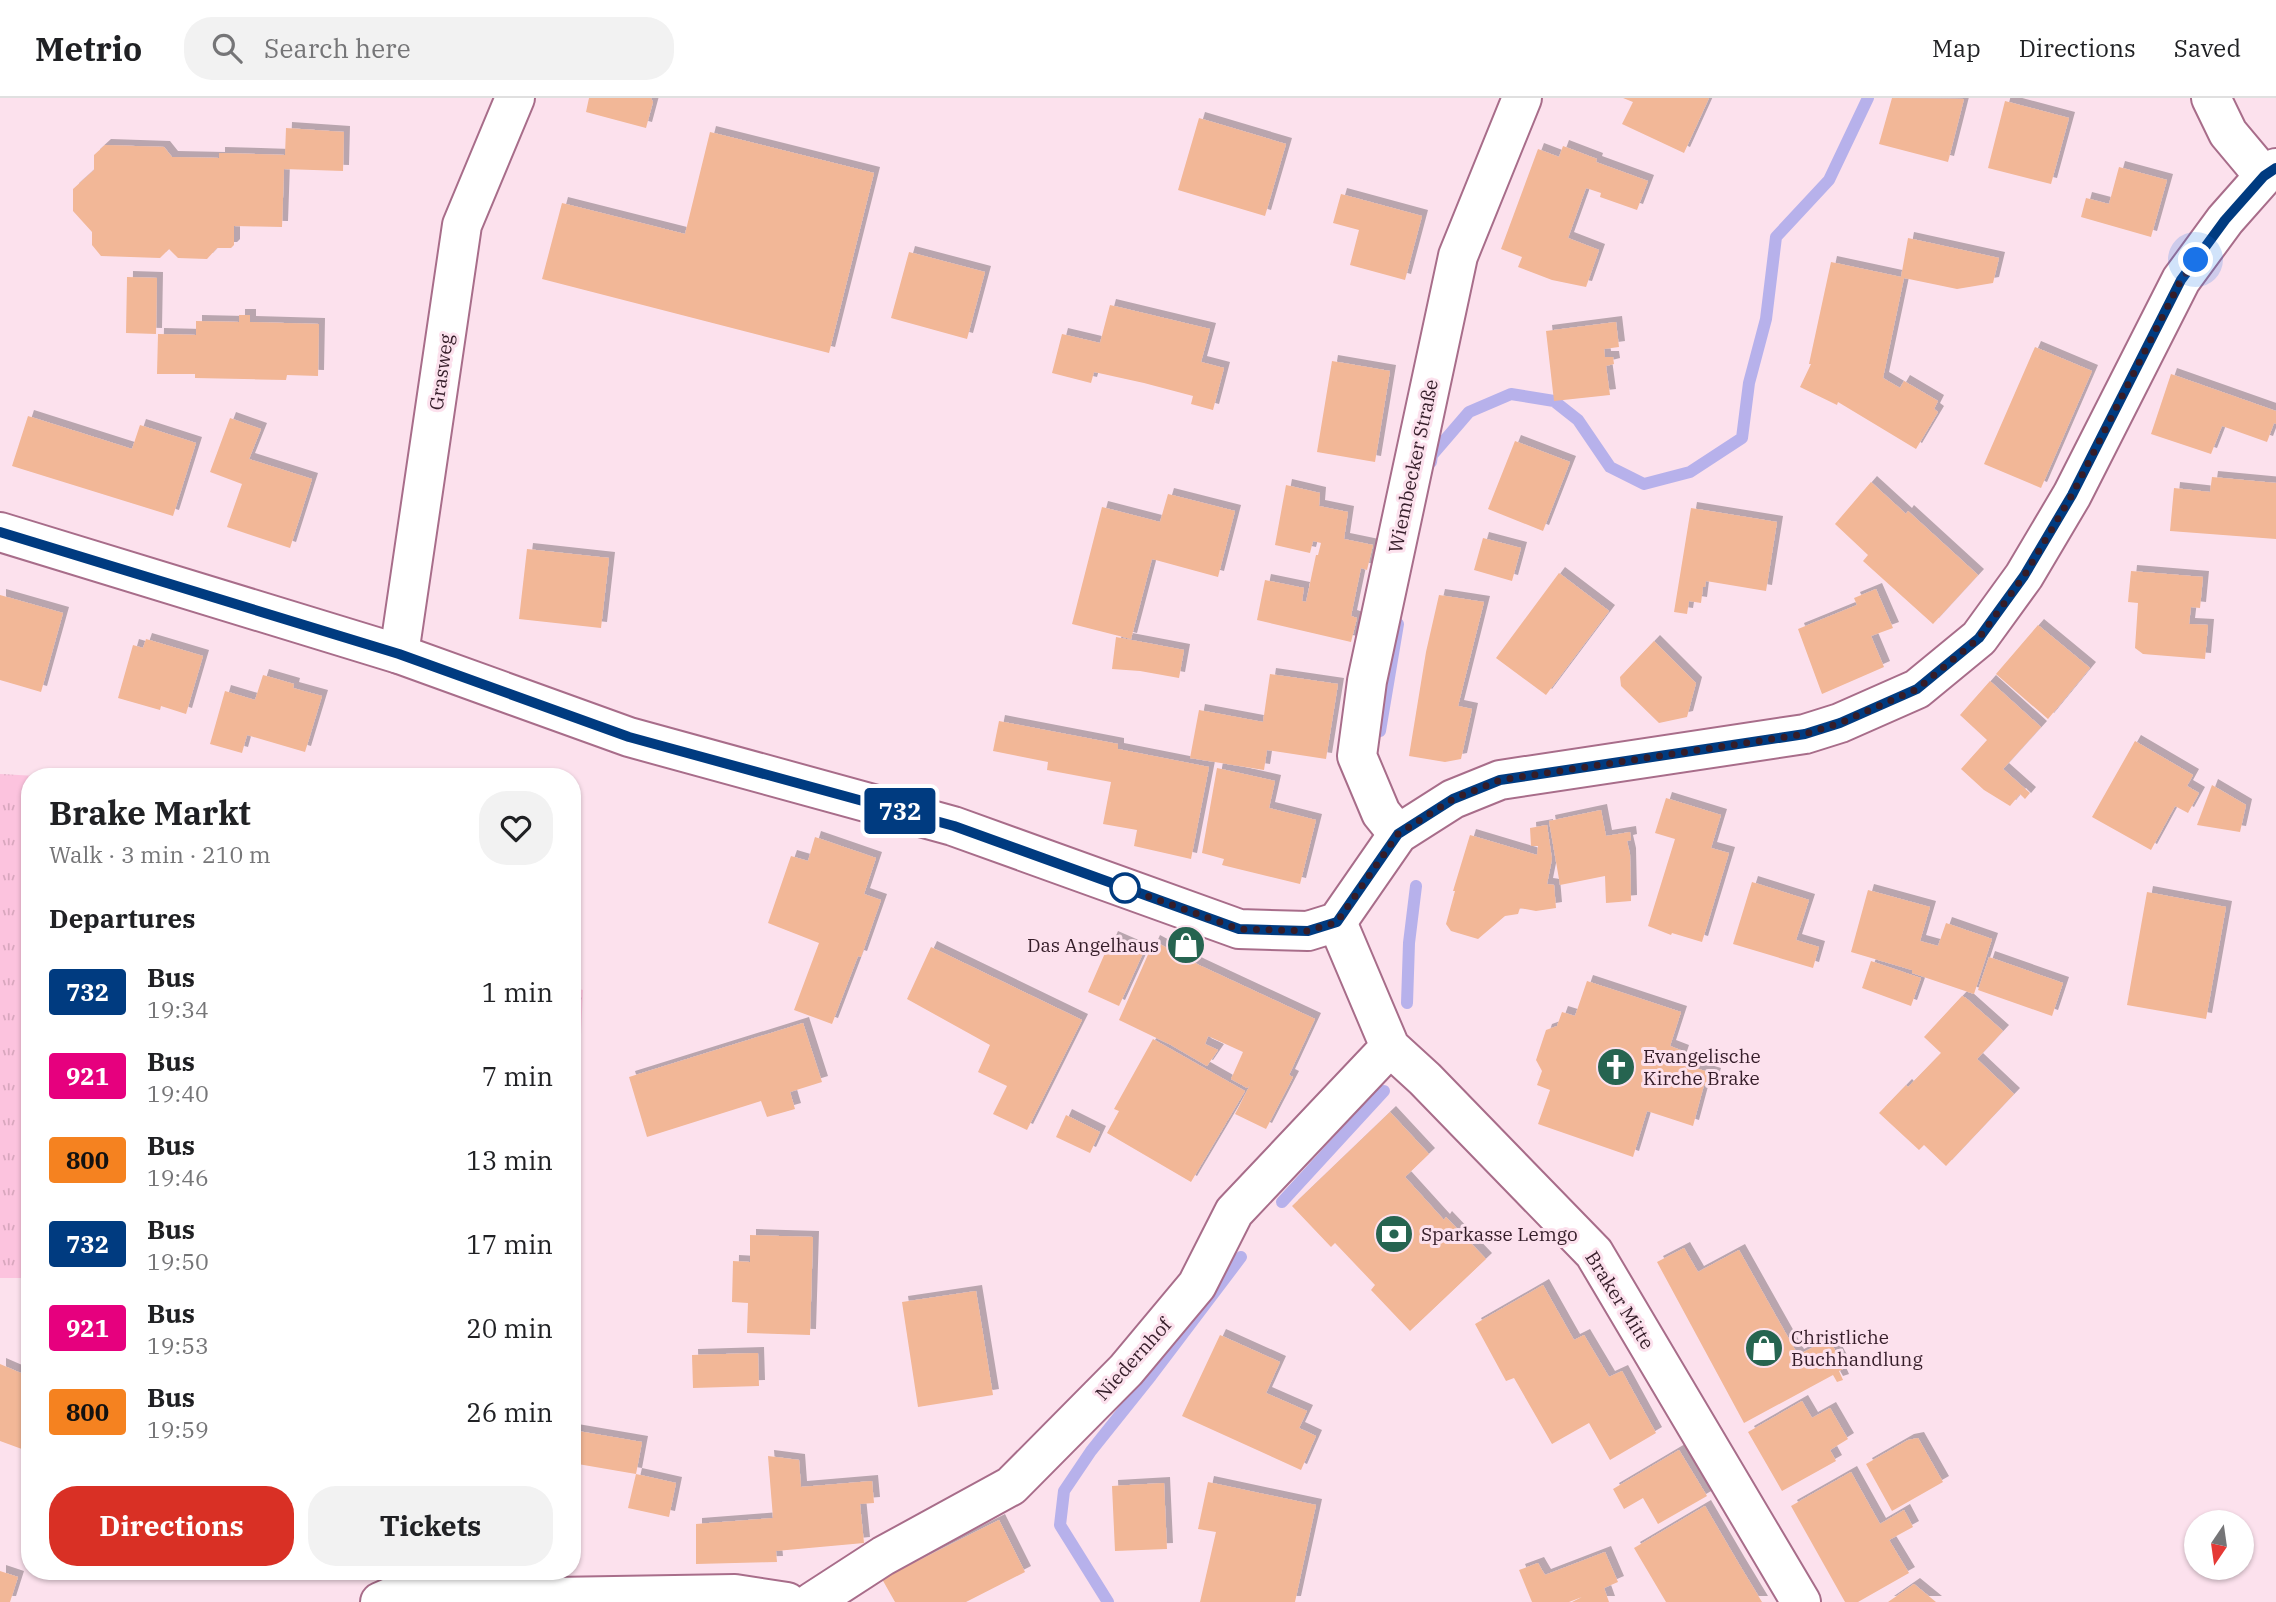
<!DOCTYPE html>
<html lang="en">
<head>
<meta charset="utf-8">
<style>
	body { margin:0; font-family:"IBM Plex Serif",serif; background:#f2f2f2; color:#202124; height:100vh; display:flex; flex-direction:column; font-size:26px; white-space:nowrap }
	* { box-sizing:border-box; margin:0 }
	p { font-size:23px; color:#757577 }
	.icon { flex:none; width:38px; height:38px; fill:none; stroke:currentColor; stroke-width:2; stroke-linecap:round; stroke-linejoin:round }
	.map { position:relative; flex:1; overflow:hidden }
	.details { position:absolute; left:21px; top:670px; width:560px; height:812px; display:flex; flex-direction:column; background:#fff; border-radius:28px; box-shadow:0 2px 5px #0004 }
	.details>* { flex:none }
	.badge { padding:0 14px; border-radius:5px; font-size:24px; line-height:46px }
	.needle { width:46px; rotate:193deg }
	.buttons { position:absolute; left:2184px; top:1412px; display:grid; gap:14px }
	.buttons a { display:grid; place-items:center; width:70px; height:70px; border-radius:50%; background:#fff; box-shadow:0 2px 5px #0004; font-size:35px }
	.you { position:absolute; width:35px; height:35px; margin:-18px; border:5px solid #fff; border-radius:50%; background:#1a73e8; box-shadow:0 0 0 10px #1a73e833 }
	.map>.badge { position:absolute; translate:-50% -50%; box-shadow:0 0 0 4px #fff }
	h2 { padding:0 28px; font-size:26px; line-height:63px }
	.round { display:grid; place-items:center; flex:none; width:74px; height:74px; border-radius:28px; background:#f2f2f2 }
	.headline { display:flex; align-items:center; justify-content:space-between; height:119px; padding:0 28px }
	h1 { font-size:33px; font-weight:700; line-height:52px }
	.button { display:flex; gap:14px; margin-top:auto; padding:14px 28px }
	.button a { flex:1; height:80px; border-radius:28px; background:#d93025; color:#fff; font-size:28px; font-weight:700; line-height:80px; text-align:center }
	.button a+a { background:#f2f2f2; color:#202124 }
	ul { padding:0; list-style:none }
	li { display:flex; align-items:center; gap:21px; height:84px; padding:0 28px }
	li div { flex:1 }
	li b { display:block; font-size:26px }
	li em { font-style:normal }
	li .badge { min-width:77px; font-weight:700; text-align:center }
	header { display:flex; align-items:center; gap:42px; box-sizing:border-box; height:98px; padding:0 35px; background:#fff; border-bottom:2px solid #e0e0e0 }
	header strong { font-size:33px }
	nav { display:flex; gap:38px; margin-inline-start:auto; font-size:24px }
	.search { width:490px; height:63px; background:#f2f2f2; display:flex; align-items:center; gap:18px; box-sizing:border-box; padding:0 24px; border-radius:28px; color:#757577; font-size:26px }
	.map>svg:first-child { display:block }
	.grass { fill:url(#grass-tufts) }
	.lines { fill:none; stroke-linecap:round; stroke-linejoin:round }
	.stream { stroke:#b7b1eb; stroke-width:12 }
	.building { fill:#f2b797; filter:url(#shadow) }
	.minor-casing { stroke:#a86d8a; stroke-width:42 }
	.tertiary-casing { stroke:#a86d8a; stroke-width:42 }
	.minor { stroke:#fff; stroke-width:38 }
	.tertiary { stroke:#fff; stroke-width:38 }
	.line-casing { stroke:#fff; stroke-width:16 }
	.line { stroke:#003b80; stroke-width:10 }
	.walk { stroke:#351d29; stroke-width:7; stroke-dasharray:0 12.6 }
	.stop-dot { fill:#fff; stroke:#003b80; stroke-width:3.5 }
	.labels { text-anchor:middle; stroke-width:6; stroke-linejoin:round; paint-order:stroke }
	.street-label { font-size:19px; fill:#351d29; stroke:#fce1ed }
	.poi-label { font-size:19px; fill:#351d29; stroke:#fce1ed; text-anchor:start }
</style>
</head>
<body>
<header>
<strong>Metrio</strong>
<div class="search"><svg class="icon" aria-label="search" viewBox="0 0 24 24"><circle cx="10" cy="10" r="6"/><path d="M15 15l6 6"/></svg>Search here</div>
<nav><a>Map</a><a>Directions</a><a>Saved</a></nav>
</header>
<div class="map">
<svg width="2276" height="1504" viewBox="0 0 2276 1504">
	<defs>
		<pattern id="grass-tufts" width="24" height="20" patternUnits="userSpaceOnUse" patternTransform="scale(1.75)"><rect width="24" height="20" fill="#fcc3de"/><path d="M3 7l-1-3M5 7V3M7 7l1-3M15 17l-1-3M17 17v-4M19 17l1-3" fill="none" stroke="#d9a7be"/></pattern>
		<filter id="shadow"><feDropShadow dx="6" dy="-6" stdDeviation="0" flood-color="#0004"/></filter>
	</defs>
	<rect width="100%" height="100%" fill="#fce1ed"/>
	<path class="grass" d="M 0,676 L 55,679 L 30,679 L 30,1180 L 0,1180 Z
		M 572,889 L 583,892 L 572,1135 Z"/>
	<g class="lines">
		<path class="stream" d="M 1431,364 L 1432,357 L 1469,314 L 1511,296 L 1554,303 L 1578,322 L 1610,369 L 1644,386 L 1690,374 L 1742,340 L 1749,285 L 1766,221 L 1776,139 L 1829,82 L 1868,0
			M 1380,633 L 1398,526
			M 1407,905 L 1409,845 L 1416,788
			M 1282,1104 L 1384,993
			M 1108,1504 L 1060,1427 L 1064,1393 L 1091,1353 L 1151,1278 L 1241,1159"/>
	</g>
	<path class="building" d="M 589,0 L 651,0 L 653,4 L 646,30 L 586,14 Z
		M 1623,0 L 1709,0 L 1684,55 L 1622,26 L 1633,4 Z
		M 1892,0 L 1964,1 L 1948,64 L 1879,46 Z
		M 2005,3 L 2069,20 L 2051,86 L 1988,70 Z
		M 1199,20 L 1286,46 L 1265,118 L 1178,92 Z
		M 286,30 L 344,34 L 343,73 L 284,71 L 282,129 L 234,128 L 234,147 L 231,150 L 217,150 L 207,161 L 178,160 L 169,151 L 160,160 L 101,158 L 92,147 L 92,134 L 73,113 L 73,91 L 94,72 L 94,57 L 105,47 L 164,49 L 172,59 L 219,60 L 219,55 L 285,57 Z
		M 710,34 L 874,75 L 829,255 L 542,181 L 562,105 L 685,136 Z
		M 1563,48 L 1597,61 L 1596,64 L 1648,83 L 1637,112 L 1600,99 L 1601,95 L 1586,90 L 1568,140 L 1599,152 L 1586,189 L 1552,182 L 1518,169 L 1522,159 L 1501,151 L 1538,51 L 1559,59 Z
		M 2119,69 L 2167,82 L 2151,139 L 2081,119 L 2086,100 L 2109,106 Z
		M 1341,96 L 1422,118 L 1405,182 L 1350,167 L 1359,132 L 1333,125 Z
		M 1908,140 L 1999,160 L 1993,185 L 1957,191 L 1904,180 L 1883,280 L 1900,290 L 1904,283 L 1938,303 L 1934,311 L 1938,314 L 1916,351 L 1838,304 L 1837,307 L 1800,289 L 1811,266 L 1809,266 L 1831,164 L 1901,179 Z
		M 909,154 L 985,174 L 967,241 L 891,220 Z
		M 127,179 L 157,180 L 156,236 L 126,235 Z
		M 1110,207 L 1210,231 L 1201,264 L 1224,270 L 1213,312 L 1191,306 L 1193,298 L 1144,285 L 1094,274 L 1091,285 L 1052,275 L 1062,236 L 1100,245 Z
		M 239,217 L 250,217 L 250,224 L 319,226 L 318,278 L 287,277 L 286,282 L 195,280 L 195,276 L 157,276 L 158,236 L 196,237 L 196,223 L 239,224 Z
		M 1616,224 L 1619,249 L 1604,251 L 1605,259 L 1613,259 L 1614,266 L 1606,268 L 1610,297 L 1554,303 L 1546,233 Z
		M 2035,249 L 2092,273 L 2041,390 L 1984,366 Z
		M 1332,263 L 1390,273 L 1375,364 L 1317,354 Z
		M 2171,276 L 2276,313 L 2276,326 L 2274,325 L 2267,344 L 2222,328 L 2211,356 L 2151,336 Z
		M 28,318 L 132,351 L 140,327 L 196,345 L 173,418 L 12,368 Z
		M 230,320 L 261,331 L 249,361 L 312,381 L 290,450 L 227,429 L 242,386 L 210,374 Z
		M 1515,343 L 1570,364 L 1543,433 L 1488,411 Z
		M 2212,379 L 2276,385 L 2276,441 L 2170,433 L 2174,390 L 2210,394 Z
		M 1871,384 L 1906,416 L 1908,413 L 1978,477 L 1933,526 L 1863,463 L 1868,457 L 1835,426 Z
		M 1286,387 L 1320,395 L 1319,408 L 1348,414 L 1344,441 L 1373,447 L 1367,472 L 1361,470 L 1351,518 L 1357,520 L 1351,544 L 1257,522 L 1265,482 L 1304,490 L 1302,503 L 1306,504 L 1316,457 L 1318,457 L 1321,445 L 1313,443 L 1310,455 L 1275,447 Z
		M 1168,396 L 1235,413 L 1218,479 L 1152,461 L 1131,541 L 1072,526 L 1102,409 L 1160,424 Z
		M 1691,410 L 1777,424 L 1766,493 L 1706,483 L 1705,489 L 1703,489 L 1701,505 L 1689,503 L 1687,516 L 1674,514 Z
		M 1483,440 L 1521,450 L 1512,483 L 1474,472 Z
		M 527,451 L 609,460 L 601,530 L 519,521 Z
		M 2131,473 L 2203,479 L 2200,510 L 2191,509 L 2189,526 L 2208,527 L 2205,561 L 2143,556 L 2135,550 L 2138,505 L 2128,504 Z
		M 1559,475 L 1609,513 L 1546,597 L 1496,560 Z
		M 1876,491 L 1893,530 L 1871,538 L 1884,569 L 1822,596 L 1798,531 L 1857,507 L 1854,500 Z
		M 0,497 L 63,515 L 41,594 L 0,582 Z
		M 1439,497 L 1484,504 L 1458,608 L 1472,611 L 1461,661 L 1445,664 L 1409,658 L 1426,554 Z
		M 2038,527 L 2090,570 L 2048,621 L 1996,576 Z
		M 1116,539 L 1184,552 L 1179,580 L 1140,573 L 1112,571 Z
		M 146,541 L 203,558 L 186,616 L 161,608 L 160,612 L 118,600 L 133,547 L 143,550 Z
		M 1654,543 L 1696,585 L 1687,619 L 1659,625 L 1621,588 L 1620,579 Z
		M 1270,576 L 1338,586 L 1326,661 L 1267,652 L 1264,672 L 1190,660 L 1199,612 L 1263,624 Z
		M 263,577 L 294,586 L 293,590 L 322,598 L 305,654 L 247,637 L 242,655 L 210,646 L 225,593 L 255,602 Z
		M 1990,583 L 2041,629 L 2003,671 L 2030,695 L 2025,701 L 2020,696 L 2010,708 L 1984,692 L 1961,671 L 1987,642 L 1960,617 Z
		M 999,623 L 1118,646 L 1118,651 L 1209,669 L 1191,761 L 1134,748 L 1137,732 L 1103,726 L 1111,684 L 1047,672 L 1048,664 L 993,653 Z
		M 2135,643 L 2193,677 L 2187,688 L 2199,695 L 2188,715 L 2175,708 L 2151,752 L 2092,719 Z
		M 1217,670 L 1275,683 L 1269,710 L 1316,722 L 1300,786 L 1222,767 L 1224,761 L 1202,755 Z
		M 2212,687 L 2246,707 L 2240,734 L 2197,727 Z
		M 1666,700 L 1721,717 L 1711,750 L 1729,755 L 1702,844 L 1672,835 L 1671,837 L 1648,828 L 1675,741 L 1655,735 Z
		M 1601,712 L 1606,738 L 1630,734 L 1631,742 L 1627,743 L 1630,756 L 1631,803 L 1606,805 L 1605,778 L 1560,787 L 1549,723 Z
		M 1547,727 L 1552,761 L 1547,786 L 1554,787 L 1556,810 L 1536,813 L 1520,810 L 1518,816 L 1505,818 L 1478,841 L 1451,833 L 1446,826 L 1455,793 L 1453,793 L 1470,737 L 1537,757 L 1538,748 L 1531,748 L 1530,730 Z
		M 815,739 L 876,760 L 864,796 L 881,802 L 861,859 L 858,858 L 832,926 L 794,912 L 819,845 L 768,825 L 791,758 L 808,763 Z
		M 1752,784 L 1809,802 L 1796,842 L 1819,849 L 1813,870 L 1733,846 Z
		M 1868,792 L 1930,809 L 1920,843 L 1938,848 L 1946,825 L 1992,841 L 1974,896 L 1912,875 L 1912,872 L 1851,854 Z
		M 2147,794 L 2226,809 L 2206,921 L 2127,907 Z
		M 1112,839 L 1144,853 L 1119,908 L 1088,894 Z
		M 1154,843 L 1199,867 L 1315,921 L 1289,977 L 1293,979 L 1266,1031 L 1235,1016 L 1250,987 L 1247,990 L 1231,981 L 1243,954 L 1208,938 L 1205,946 L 1218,952 L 1207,968 L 1171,947 L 1119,922 Z
		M 931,849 L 1082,922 L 1027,1032 L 993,1016 L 1007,988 L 978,974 L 990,947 L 907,901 Z
		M 1989,859 L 2063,885 L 2052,918 L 1978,892 Z
		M 1871,863 L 1921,880 L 1911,908 L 1862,890 Z
		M 1587,883 L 1681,914 L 1670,948 L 1683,953 L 1679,965 L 1715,976 L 1711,989 L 1704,987 L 1693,1028 L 1647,1013 L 1633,1059 L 1538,1026 L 1550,992 L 1537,987 L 1542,973 L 1536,962 L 1546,932 L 1557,928 L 1562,914 L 1575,918 Z
		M 1962,898 L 1966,900 L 2003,933 L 1977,961 L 2014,996 L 1946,1068 L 1924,1047 L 1919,1052 L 1879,1015 L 1906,987 L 1908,989 L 1941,955 L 1924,939 Z
		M 803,925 L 822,984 L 790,994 L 795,1011 L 767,1019 L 761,1003 L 647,1039 L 629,979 Z
		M 1153,941 L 1245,993 L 1191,1084 L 1107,1035 L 1119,1013 L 1114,1011 Z
		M 1390,1014 L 1429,1056 L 1405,1079 L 1444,1122 L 1446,1119 L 1486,1161 L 1410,1233 L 1371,1192 L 1375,1187 L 1335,1145 L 1331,1149 L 1292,1108 Z
		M 1066,1017 L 1100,1034 L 1090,1055 L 1056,1039 Z
		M 750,1137 L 813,1139 L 810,1237 L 747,1235 L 748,1205 L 732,1204 L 733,1163 L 750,1164 Z
		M 1684,1150 L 1698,1174 L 1739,1152 L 1798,1257 L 1829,1241 L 1845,1270 L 1839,1273 L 1843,1282 L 1837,1284 L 1833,1277 L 1744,1325 L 1657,1164 Z
		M 1543,1187 L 1574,1242 L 1584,1237 L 1609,1279 L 1622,1273 L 1656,1335 L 1610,1362 L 1589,1325 L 1552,1346 L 1514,1280 L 1506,1283 L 1475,1226 Z
		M 976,1193 L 993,1297 L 918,1309 L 902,1204 Z
		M 1220,1237 L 1280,1264 L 1266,1295 L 1307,1313 L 1299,1330 L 1316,1338 L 1301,1372 L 1182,1318 Z
		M 758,1255 L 759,1288 L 693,1290 L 692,1257 Z
		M 0,1266 L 30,1279 L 30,1354 L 0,1343 Z
		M 1802,1303 L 1812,1320 L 1830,1310 L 1848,1341 L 1830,1352 L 1836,1363 L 1782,1393 L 1748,1334 Z
		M 572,1332 L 642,1344 L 636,1376 L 676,1385 L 669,1419 L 628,1410 L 636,1376 L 572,1365 Z
		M 1918,1340 L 1943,1384 L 1892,1413 L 1866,1366 L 1908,1342 Z
		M 1679,1352 L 1707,1398 L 1658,1426 L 1643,1400 L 1624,1411 L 1613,1391 Z
		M 768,1358 L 799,1362 L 801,1389 L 872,1383 L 874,1405 L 860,1406 L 864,1445 L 776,1453 L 777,1464 L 696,1466 L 696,1426 L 773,1420 Z
		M 1851,1374 L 1880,1426 L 1904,1412 L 1913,1429 L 1889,1442 L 1909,1475 L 1858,1504 L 1845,1504 L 1791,1408 Z
		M 1208,1384 L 1316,1407 L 1295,1504 L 1200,1504 L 1216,1434 L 1198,1431 Z
		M 1164,1385 L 1167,1451 L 1115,1453 L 1112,1388 Z
		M 1705,1408 L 1739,1466 L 1762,1504 L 1666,1504 L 1634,1450 Z
		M 999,1422 L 1025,1474 L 966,1504 L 895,1504 L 882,1481 Z
		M 1605,1454 L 1618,1484 L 1604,1490 L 1609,1504 L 1572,1504 L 1582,1499 L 1569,1504 L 1532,1504 L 1519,1472 L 1538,1465 L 1545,1477 Z
		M 0,1473 L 18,1479 L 10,1504 L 0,1504 Z
		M 1914,1486 L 1936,1504 L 1888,1504 Z"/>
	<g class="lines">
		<defs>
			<path id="minor" d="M 399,556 L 462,127 L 515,0
				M 1398,736 L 1381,715 L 1357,658 L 1367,583 L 1458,158 L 1522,0
				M 1337,824 L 1390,949 L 1425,981 L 1594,1155 L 1801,1504
				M 380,1504 L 426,1484 L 490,1500
				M 494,1504 L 490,1500 L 735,1496 L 787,1504
				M 812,1504 L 883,1458 L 1011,1388 L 1126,1272 L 1197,1187 L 1234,1114 L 1390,949"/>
			<path id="tertiary" d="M 2211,0 L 2228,35 L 2264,78
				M 0,434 L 399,556 L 629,639 L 953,728 L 1239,831 L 1308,833 L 1337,824 L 1398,736 L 1453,701 L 1500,682 L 1805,636 L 1840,625 L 1917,591 L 1979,540 L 2024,478 L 2072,397 L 2181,182 L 2225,122 L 2264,78 L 2276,70"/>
		</defs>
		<use href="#minor" class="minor-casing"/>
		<use href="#tertiary" class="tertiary-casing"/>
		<use href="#minor" class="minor"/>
		<use href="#tertiary" class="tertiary"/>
	</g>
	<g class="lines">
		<defs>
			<path id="line" d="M 0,434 L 399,556 L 629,639 L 954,728 L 1239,831 L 1308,833 L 1337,824 L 1398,736 L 1453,701 L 1500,682 L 1805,636 L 1840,625 L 1917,591 L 1979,540 L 2024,478 L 2072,397 L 2181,182 L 2225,122 L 2264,78 L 2276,70"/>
		</defs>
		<use href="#line" class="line-casing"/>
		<use href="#line" class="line"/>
		<path class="walk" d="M 1125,790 L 1239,831 L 1308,833 L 1337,824 L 1398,736 L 1453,701 L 1500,682 L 1805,636 L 1840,625 L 1917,591 L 1979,540 L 2024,478 L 2072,397 L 2181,182 L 2196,162"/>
	</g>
	<defs>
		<symbol id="shop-disc" viewBox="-11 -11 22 22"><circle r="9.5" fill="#266450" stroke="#fce1ed"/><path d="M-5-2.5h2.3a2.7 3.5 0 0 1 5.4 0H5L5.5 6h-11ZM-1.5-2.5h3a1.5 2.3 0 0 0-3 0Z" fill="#fff"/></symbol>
		<symbol id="church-disc" viewBox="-11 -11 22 22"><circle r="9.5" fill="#266450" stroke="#fce1ed"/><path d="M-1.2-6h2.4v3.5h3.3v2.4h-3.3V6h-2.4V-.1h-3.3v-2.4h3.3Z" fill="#fff"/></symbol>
		<symbol id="bank-disc" viewBox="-11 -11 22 22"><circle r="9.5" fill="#266450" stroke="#fce1ed"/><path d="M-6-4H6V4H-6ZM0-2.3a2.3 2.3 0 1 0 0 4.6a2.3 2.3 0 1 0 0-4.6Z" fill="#fff"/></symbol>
	</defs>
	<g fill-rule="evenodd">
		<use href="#shop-disc" x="1164" y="825" width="44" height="44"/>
		<use href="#church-disc" x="1594" y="947" width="44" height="44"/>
		<use href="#bank-disc" x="1372" y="1114" width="44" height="44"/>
		<use href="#shop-disc" x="1742" y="1228" width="44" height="44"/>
	</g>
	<circle class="stop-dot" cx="1125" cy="790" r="14"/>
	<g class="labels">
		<g class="street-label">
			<text transform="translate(441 274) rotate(-82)" y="7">Grasweg</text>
			<text transform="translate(1413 368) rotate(-78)" y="7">Wiembecker Straße</text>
			<text transform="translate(1620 1202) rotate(58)" y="7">Braker Mitte</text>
			<text transform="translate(1133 1261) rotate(-48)" y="7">Niedernhof</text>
		</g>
		<g class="poi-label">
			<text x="1159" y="854" text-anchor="end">Das Angelhaus</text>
			<text x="1643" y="965">Evangelische<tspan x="1643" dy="22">Kirche Brake</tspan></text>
			<text x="1421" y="1143">Sparkasse Lemgo</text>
			<text x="1791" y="1246">Christliche<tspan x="1791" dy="22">Buchhandlung</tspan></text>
		</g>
	</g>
</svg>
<div class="buttons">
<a><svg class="needle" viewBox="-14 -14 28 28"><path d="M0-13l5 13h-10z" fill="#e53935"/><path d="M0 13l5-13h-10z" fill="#757577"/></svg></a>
</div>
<div class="you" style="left:2196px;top:162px"></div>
<b class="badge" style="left:900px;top:713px;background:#003b80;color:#fff">732</b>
<section class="details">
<div class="headline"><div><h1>Brake Markt</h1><p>Walk · 3 min · 210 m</p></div><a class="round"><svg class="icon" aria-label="heart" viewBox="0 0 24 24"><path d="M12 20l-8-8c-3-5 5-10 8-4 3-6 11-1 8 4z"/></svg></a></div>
<h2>Departures</h2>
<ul>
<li><span class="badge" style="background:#003b80;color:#fff">732</span><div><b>Bus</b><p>19:34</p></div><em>1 min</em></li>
<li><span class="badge" style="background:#e6007e;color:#fff">921</span><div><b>Bus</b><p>19:40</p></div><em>7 min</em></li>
<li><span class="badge" style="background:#f58220;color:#111">800</span><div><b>Bus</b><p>19:46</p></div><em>13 min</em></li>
<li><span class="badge" style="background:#003b80;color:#fff">732</span><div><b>Bus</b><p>19:50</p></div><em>17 min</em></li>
<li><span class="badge" style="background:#e6007e;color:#fff">921</span><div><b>Bus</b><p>19:53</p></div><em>20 min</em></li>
<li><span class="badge" style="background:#f58220;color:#111">800</span><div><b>Bus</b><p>19:59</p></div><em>26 min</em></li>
</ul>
<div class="button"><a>Directions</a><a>Tickets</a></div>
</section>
</div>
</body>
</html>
